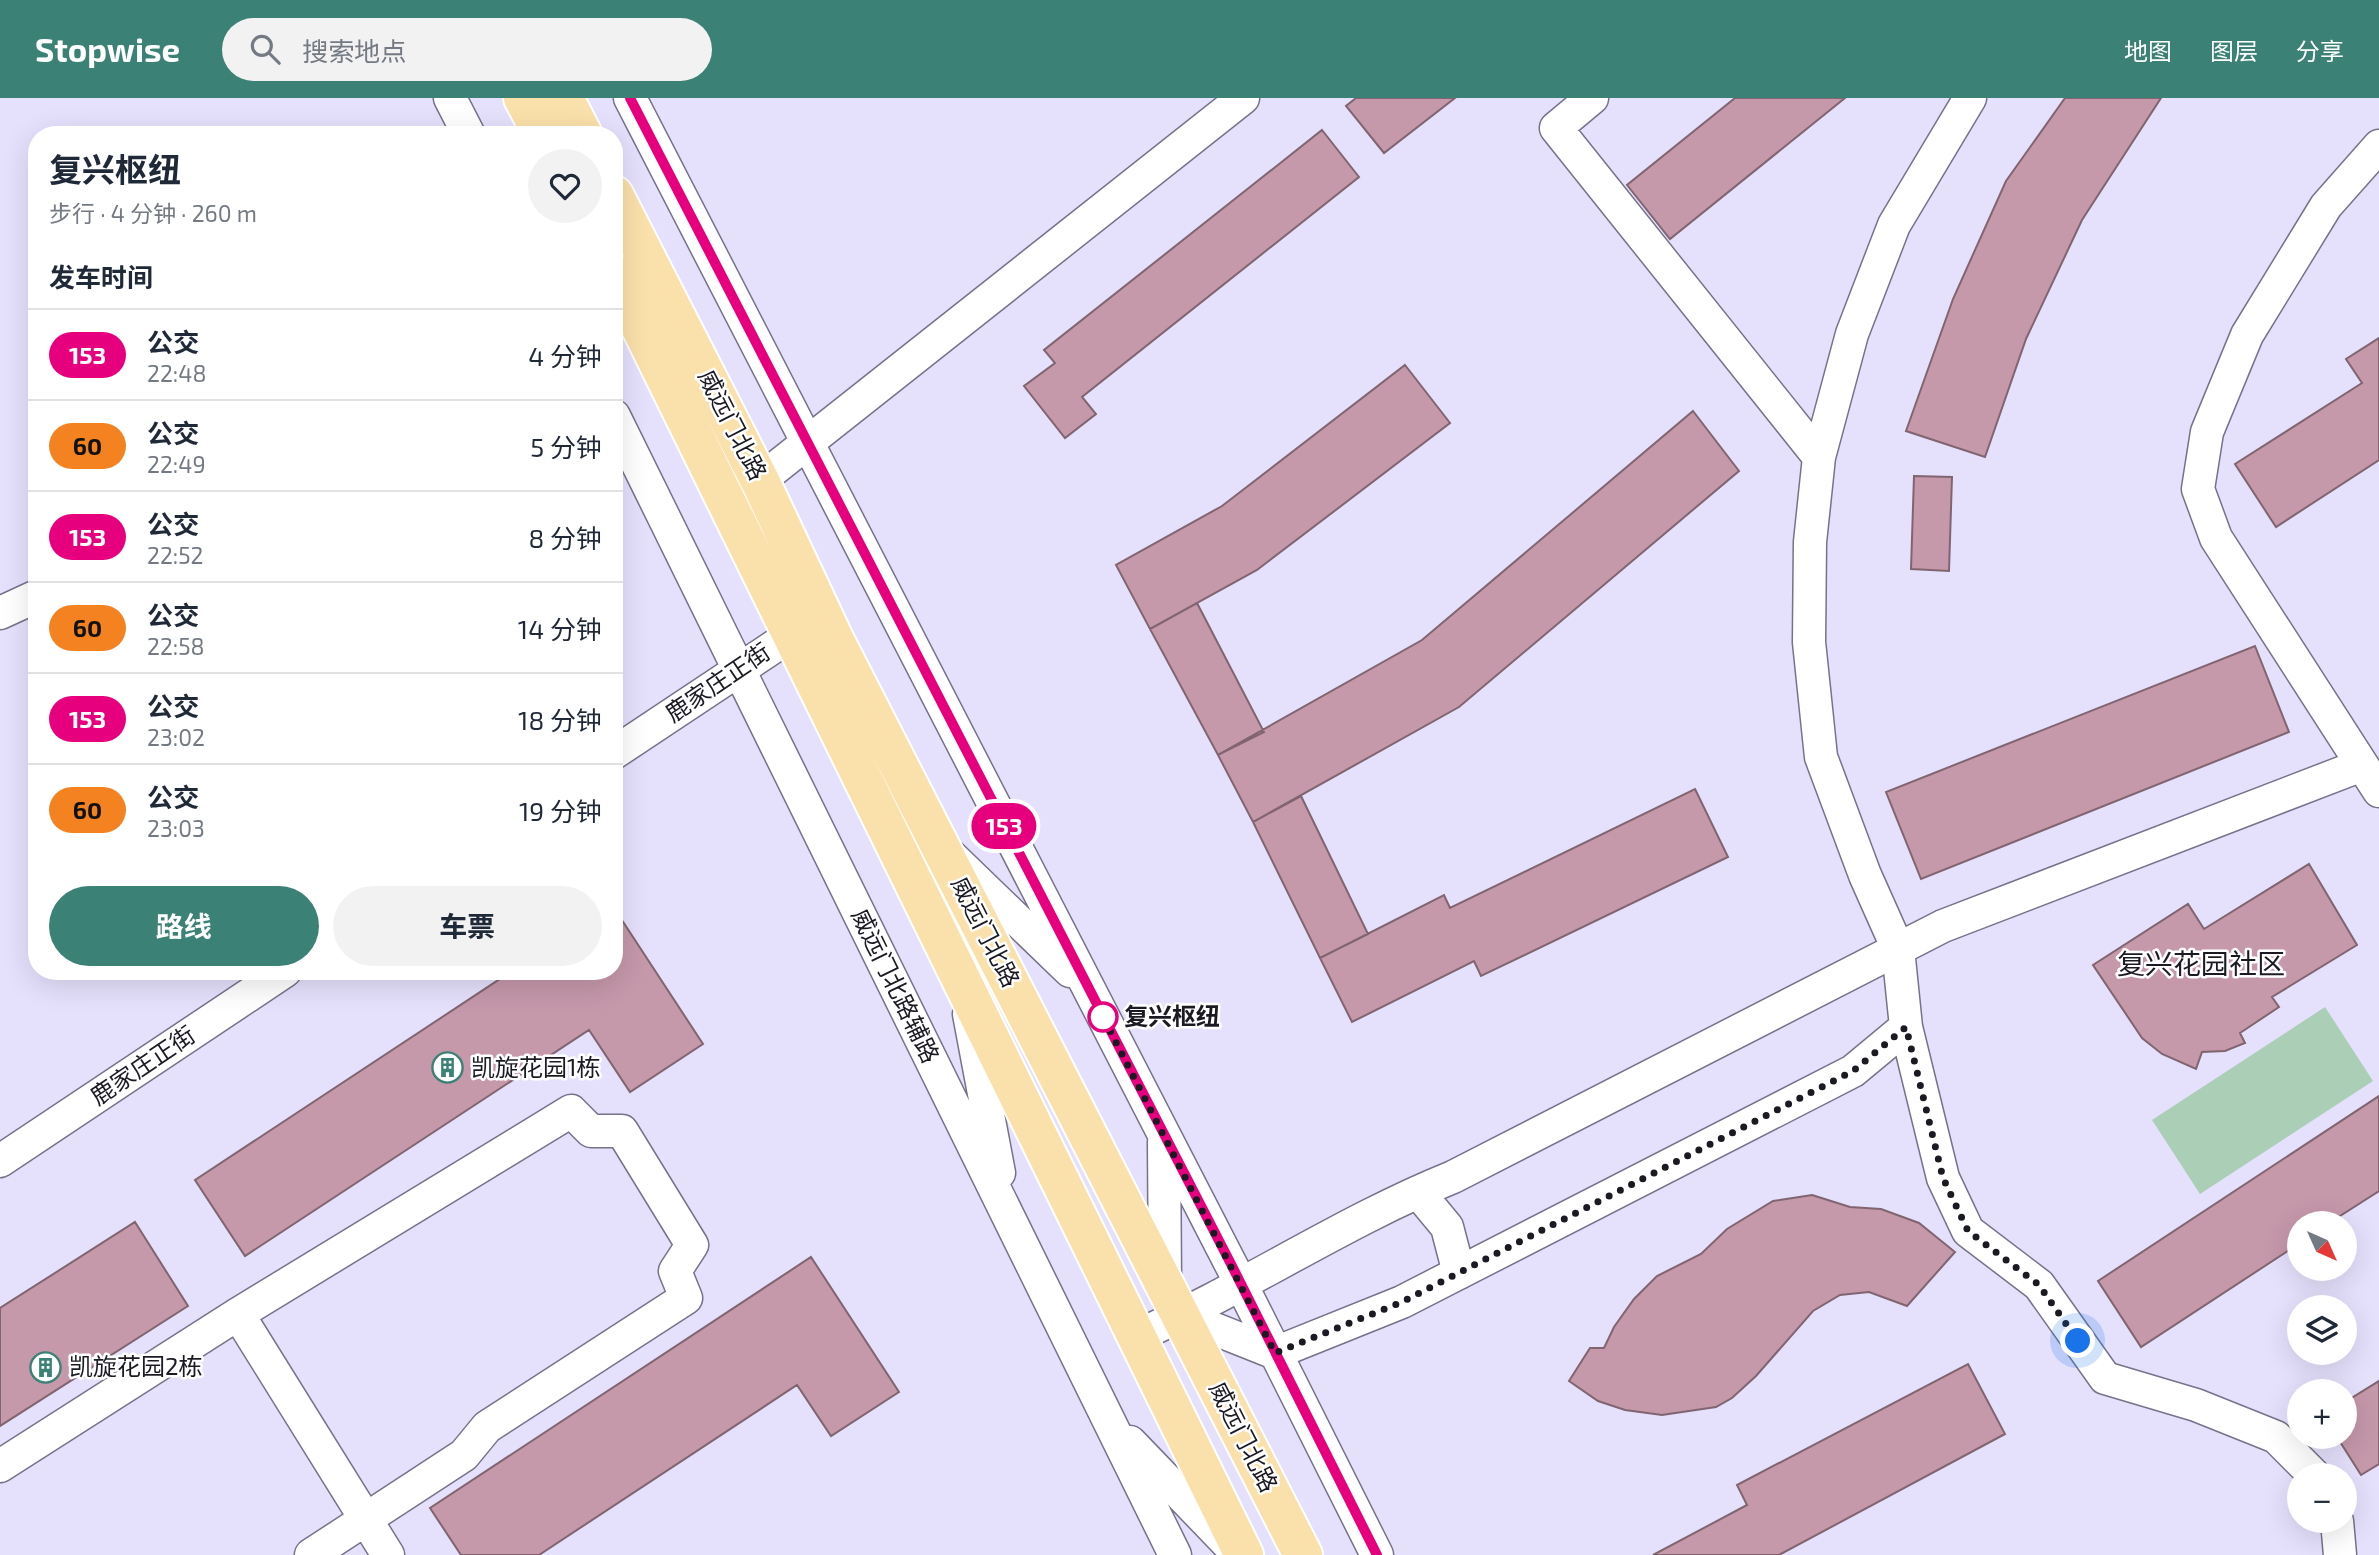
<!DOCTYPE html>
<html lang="zh">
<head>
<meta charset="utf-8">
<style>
	body { margin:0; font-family:"Exo 2","Noto Sans SC",sans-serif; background:#f2f2f3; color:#1f2937; height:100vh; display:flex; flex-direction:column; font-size:26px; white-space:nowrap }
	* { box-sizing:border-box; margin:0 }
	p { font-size:23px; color:#747a83 }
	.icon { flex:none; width:38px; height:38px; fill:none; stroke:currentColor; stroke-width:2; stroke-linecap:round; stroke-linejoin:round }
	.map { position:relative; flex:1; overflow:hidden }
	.sheet { position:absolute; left:28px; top:28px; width:595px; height:854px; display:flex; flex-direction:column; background:#fff; border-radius:28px; box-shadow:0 7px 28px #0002 }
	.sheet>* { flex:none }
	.badge { padding:0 14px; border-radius:23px; font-size:24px; line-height:46px }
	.needle { width:46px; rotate:135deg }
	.controls { position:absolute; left:2287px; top:1113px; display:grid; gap:14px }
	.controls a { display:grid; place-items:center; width:70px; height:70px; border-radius:50%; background:#fff; box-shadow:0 7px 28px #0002; font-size:35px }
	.you { position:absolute; width:35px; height:35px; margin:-18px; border:5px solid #fff; border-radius:50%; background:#1a73e8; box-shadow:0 0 0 10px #1a73e833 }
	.map>.badge { position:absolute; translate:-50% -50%; box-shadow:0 0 0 4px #fff }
	h2 { padding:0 21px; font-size:26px; line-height:63px }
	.round { display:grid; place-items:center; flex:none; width:74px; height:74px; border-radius:37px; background:#f2f2f3 }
	.overview { display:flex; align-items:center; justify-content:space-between; height:119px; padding:0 21px }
	h1 { font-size:33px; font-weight:700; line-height:52px }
	.primary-button { display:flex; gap:14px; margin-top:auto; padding:14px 21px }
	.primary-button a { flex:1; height:80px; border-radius:42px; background:#3c8176; color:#fff; font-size:28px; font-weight:700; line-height:80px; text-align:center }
	.primary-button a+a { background:#f2f2f3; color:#1f2937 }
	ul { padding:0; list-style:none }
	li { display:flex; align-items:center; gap:21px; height:91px; padding:0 21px; border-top:2px solid #e0e1e3 }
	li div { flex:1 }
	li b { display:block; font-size:26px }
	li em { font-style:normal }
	li .badge { min-width:77px; font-weight:700; text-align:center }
	header { display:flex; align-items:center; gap:42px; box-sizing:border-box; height:98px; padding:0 35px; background:#3c8176; color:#fff }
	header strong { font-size:33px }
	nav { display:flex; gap:38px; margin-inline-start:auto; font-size:24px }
	.search { width:490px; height:63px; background:#f2f2f3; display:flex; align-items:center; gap:18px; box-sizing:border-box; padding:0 24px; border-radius:38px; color:#747a83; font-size:26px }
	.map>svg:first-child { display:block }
	.green { fill:#abceb6 }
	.building { fill:#c598aa; stroke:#806570; stroke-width:2 }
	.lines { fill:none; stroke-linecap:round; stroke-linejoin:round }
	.street-casing { stroke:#76728a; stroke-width:35 }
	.primary-casing { stroke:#fff; stroke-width:42 }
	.street { stroke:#fff; stroke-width:32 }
	.primary { stroke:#fae0aa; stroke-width:38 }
	.line-casing { stroke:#fff; stroke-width:16 }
	.line { stroke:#e6007e; stroke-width:10 }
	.walk { stroke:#1b1a23; stroke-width:7; stroke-dasharray:0 12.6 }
	.stop-dot { fill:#fff; stroke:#e6007e; stroke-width:3.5 }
	.labels { text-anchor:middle; stroke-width:5; stroke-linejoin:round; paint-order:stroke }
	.street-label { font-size:24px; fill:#1b1a23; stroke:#fff }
	.stop-label { font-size:24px; font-weight:bold; fill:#1b1a23; stroke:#fff; text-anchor:start }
	.poi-label { font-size:24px; fill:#1b1a23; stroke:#fff; text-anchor:start }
	.quarter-label { font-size:28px; fill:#1b1a23; stroke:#fff }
</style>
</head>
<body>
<header>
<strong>Stopwise</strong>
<div class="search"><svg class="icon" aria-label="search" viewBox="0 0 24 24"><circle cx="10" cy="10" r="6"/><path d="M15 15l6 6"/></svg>搜索地点</div>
<nav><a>地图</a><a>图层</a><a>分享</a></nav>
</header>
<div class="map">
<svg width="2379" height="1457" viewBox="0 0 2379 1457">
	<rect width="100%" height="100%" fill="#e5e0fc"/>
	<path class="green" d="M 2325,909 L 2373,983 L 2200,1096 L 2152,1022 Z"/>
	<path class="building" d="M 1356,0 L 1455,0 L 1384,55 L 1346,8 Z
		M 1735,0 L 1845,0 L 1670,141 L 1627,87 Z
		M 2065,0 L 2161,0 L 2082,122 L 2026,241 L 1985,359 L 1906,333 L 1953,201 L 2006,83 Z
		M 1322,32 L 1359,79 L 1082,299 L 1096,316 L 1065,340 L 1024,288 L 1055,265 L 1044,252 Z
		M 2379,240 L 2379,362 L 2276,429 L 2235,366 L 2362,285 L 2346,261 Z
		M 1405,267 L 1450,325 L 1257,472 L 1150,531 L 1116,467 L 1222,408 Z
		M 1693,313 L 1739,373 L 1459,609 L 1253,724 L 1218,657 L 1422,542 Z
		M 1914,378 L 1952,379 L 1949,473 L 1911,471 Z
		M 1197,505 L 1264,634 L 1218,657 L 1150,531 Z
		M 2255,548 L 2289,634 L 1921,781 L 1886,694 Z
		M 1695,691 L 1728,759 L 1481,878 L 1474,863 L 1352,924 L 1320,860 L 1444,797 L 1450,810 Z
		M 1301,698 L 1368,836 L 1320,860 L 1253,724 Z
		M 2309,766 L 2357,847 L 2272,899 L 2279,909 L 2240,935 L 2245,945 L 2225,953 L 2202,954 L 2196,971 L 2162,956 L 2142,940 L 2093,867 L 2188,806 L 2204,831 Z
		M 614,810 L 703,946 L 630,994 L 589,932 L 245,1158 L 195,1082 L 512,873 L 614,873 Z
		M 2379,998 L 2379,1093 L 2329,1125 L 2300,1125 L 2300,1145 L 2141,1249 L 2098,1183 Z
		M 1812,1097 L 1850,1109 L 1881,1111 L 1919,1125 L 1955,1154 L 1907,1208 L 1869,1194 L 1840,1197 L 1813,1213 L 1756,1278 L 1732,1300 L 1716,1309 L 1662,1317 L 1625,1312 L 1598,1303 L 1569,1283 L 1590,1250 L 1604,1250 L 1614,1229 L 1634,1201 L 1657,1178 L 1701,1156 L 1727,1131 L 1773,1103 Z
		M 135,1124 L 188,1208 L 0,1328 L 0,1210 Z
		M 811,1159 L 899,1294 L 831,1338 L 797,1287 L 539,1457 L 461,1457 L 430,1410 Z
		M 1968,1266 L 2005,1336 L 1779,1457 L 1653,1457 L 1747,1407 L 1737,1387 Z
		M 2379,1283 L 2379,1366 L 2361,1377 L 2337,1339 L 2345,1339 L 2345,1304 Z"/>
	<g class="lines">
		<defs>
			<path id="street" d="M 450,0 L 469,37
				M 630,0 L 1242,1188 L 1377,1457
				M 1592,0 L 1556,30 L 1819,359
				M 2379,48 L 2326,108 L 2247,237 L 2207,334 L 2198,391 L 2216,440 L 2379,693
				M 614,318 L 1175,1457
				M 730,406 L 1243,0
				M 0,515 L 37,498
				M 614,655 L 811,524
				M 951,758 L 1070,873
				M 969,916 L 999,1075
				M 1906,929 L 1943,1080 L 1968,1133 L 2039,1187 L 2105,1280 L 2196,1307 L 2276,1339 L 2314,1377
				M 1164,1044 L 1165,1186
				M 0,1063 L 285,873
				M 1418,1094 L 1447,1129 L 1459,1175
				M 238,1216 L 388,1457
				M 1182,1218 L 1275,1255 L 1402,1204 L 1853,973 L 1906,929 L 1898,851 L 1865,777 L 1821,659 L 1809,544 L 1810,444 L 1819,359 L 1852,236 L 1894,127 L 1970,0
				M 1137,1238 C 1245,1190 1344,1123 1453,1079 L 1943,828 L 2362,667
				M 1130,1344 L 1235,1453
				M 0,1368 L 238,1216 L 571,1013 L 591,1033 L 622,1033 L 692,1147 L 675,1173 L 686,1200 L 487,1329 L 464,1357 L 311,1457
				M 2337,1423 L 2340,1457"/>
			<path id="primary" d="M 523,0 L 543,37
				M 564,0 L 583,37
				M 614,97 L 760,383 L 835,543 L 1303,1457
				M 614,175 L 1244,1457"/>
		</defs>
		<use href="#street" class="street-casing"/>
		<use href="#primary" class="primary-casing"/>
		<use href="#street" class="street"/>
		<use href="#primary" class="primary"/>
	</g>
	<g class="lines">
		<defs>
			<path id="line" d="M 630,0 L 1231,1166 L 1377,1457"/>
		</defs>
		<use href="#line" class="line-casing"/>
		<use href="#line" class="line"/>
		<path class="walk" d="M 1103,919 L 1101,915 L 1275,1255 L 1402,1204 L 1853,973 L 1906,929 L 1943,1080 L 1968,1133 L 2039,1187 L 2078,1243"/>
	</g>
	<defs>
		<symbol id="building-ring" viewBox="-11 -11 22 22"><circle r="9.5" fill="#fff" stroke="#3c8176" stroke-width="1.5"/><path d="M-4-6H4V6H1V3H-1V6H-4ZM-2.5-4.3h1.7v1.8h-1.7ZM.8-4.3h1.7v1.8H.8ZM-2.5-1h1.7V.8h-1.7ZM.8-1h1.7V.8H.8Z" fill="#3c8176"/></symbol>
	</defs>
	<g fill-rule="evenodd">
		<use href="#building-ring" x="430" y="952" width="35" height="35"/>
		<use href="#building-ring" x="28" y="1252" width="35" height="35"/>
	</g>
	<circle class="stop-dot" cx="1103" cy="919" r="14"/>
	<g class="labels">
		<g class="street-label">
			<text transform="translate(732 327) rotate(63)" y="8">威远门北路</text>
			<text transform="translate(718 585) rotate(-34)" y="8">鹿家庄正街</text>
			<text transform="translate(985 834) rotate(63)" y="8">威远门北路</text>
			<text transform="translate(895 888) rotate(64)" y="8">威远门北路辅路</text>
			<text transform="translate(143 968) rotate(-34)" y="8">鹿家庄正街</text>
			<text transform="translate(1243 1339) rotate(63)" y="8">威远门北路</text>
		</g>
		<g class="stop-label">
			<text x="1124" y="927">复兴枢纽</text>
		</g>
		<g class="poi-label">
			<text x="471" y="978">凯旋花园1栋</text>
			<text x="69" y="1277">凯旋花园2栋</text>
		</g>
		<g class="quarter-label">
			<text x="2201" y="876">复兴花园社区</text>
		</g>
	</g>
</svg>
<div class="controls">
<a><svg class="needle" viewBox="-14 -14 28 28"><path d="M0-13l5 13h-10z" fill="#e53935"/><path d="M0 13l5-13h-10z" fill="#747a83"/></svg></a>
<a><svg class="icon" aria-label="layers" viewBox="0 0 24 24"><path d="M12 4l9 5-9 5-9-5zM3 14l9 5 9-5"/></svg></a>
<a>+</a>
<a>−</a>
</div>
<div class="you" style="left:2078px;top:1243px"></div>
<b class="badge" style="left:1004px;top:728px;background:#e6007e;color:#fff">153</b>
<section class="sheet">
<div class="overview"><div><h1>复兴枢纽</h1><p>步行 · 4 分钟 · 260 m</p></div><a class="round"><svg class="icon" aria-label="heart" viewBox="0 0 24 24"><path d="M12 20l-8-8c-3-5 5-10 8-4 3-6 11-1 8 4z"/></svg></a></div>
<h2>发车时间</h2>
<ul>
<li><span class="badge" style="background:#e6007e;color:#fff">153</span><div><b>公交</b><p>22:48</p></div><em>4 分钟</em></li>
<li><span class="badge" style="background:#f58220;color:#111">60</span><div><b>公交</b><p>22:49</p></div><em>5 分钟</em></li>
<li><span class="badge" style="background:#e6007e;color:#fff">153</span><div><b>公交</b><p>22:52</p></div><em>8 分钟</em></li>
<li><span class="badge" style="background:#f58220;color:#111">60</span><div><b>公交</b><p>22:58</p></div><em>14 分钟</em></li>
<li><span class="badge" style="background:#e6007e;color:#fff">153</span><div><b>公交</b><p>23:02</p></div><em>18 分钟</em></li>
<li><span class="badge" style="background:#f58220;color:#111">60</span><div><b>公交</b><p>23:03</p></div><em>19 分钟</em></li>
</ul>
<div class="primary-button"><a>路线</a><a>车票</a></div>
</section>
</div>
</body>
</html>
